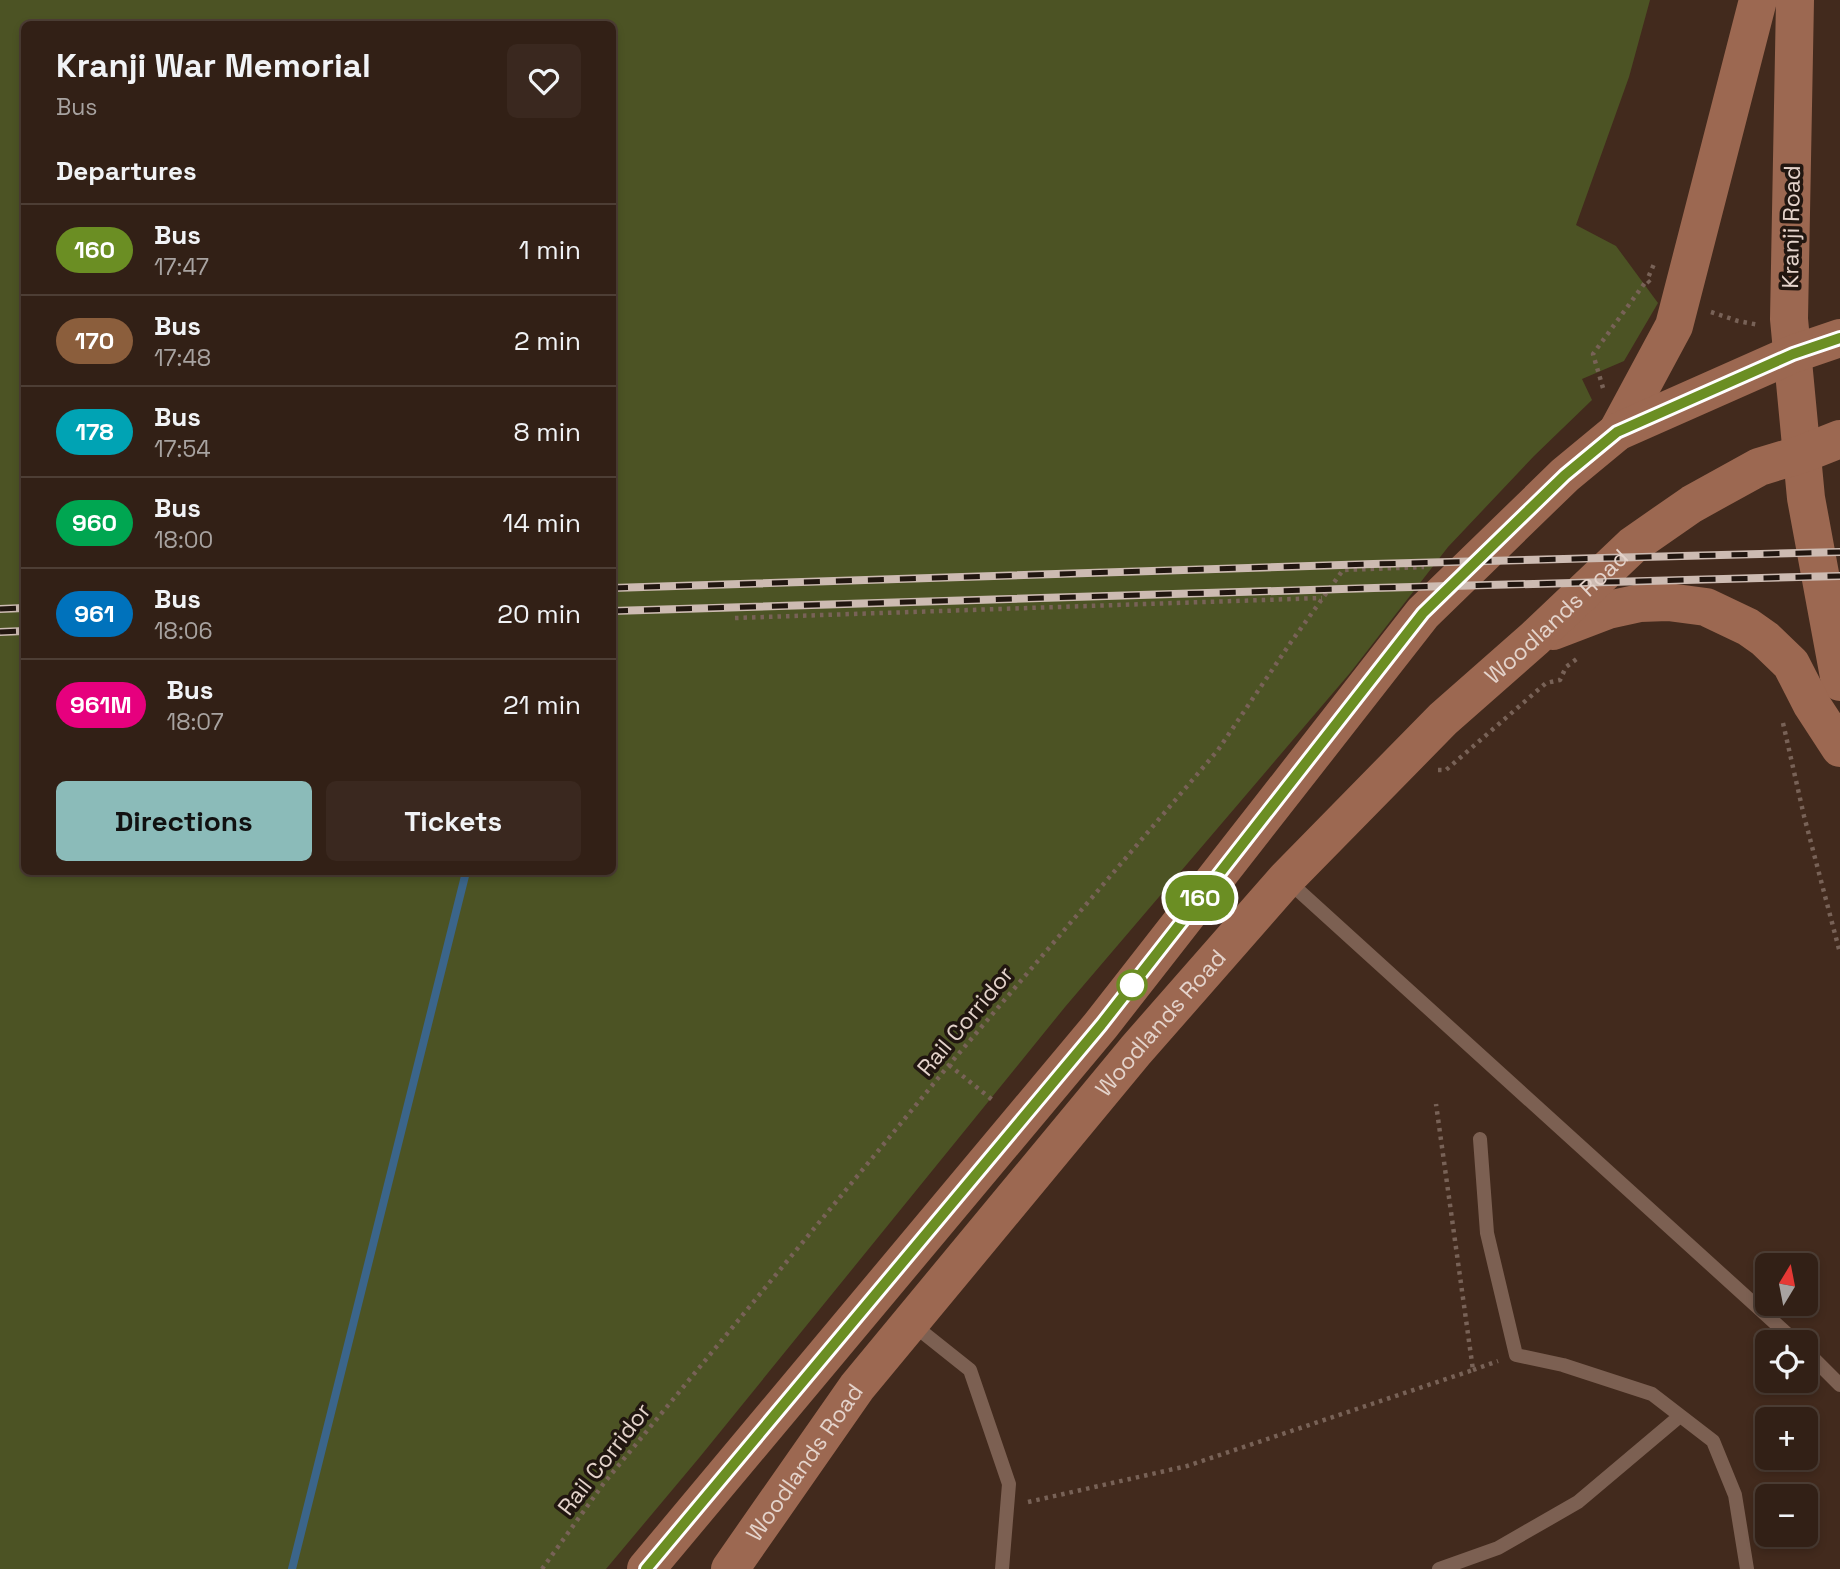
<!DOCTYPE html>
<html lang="en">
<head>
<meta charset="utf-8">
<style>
	body { margin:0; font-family:"Space Grotesk",sans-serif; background:#3a281f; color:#f1f3f6; height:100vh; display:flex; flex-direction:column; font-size:26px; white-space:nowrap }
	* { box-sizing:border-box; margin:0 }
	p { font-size:23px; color:#a8a3a1 }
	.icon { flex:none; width:38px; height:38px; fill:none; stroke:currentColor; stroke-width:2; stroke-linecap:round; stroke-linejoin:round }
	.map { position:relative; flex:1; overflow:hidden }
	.panel { position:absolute; left:21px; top:21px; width:595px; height:854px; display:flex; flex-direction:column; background:#322016; border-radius:10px; box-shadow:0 4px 10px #0003,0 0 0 2px #4d3e35 }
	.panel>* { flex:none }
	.badge { padding:0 14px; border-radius:23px; font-size:24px; line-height:46px }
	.needle { width:46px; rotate:10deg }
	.fabs { position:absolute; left:1755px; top:1253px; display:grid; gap:14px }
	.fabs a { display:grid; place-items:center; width:63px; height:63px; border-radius:10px; background:#322016; box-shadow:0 4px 10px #0003,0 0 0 2px #4d3e35; font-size:35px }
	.map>.badge { position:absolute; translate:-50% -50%; box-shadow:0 0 0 4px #fff }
	h2 { padding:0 35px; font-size:26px; line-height:63px }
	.round { display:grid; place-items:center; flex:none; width:74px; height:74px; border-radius:10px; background:#3a281f }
	.head { display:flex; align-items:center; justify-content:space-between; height:119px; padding:0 35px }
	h1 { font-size:33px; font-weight:700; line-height:52px }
	.cta { display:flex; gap:14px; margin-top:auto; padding:14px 35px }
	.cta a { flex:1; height:80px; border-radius:10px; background:#8bbbb9; color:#111; font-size:28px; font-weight:700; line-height:80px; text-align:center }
	.cta a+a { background:#3a281f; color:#f1f3f6 }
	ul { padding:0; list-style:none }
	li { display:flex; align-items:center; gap:21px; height:91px; padding:0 35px; border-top:2px solid #4d3e35 }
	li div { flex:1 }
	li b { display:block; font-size:26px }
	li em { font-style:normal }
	li .badge { min-width:77px; font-weight:700; text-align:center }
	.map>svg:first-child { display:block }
	.green { fill:#4c5324; fill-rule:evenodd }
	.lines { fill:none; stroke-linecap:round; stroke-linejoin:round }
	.stream { stroke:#3b658a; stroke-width:8 }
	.path { stroke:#786257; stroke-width:4.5; stroke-dasharray:3.5 5; stroke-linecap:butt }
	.service { stroke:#7c6052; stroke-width:14 }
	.primary { stroke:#9c6851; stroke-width:38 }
	.rail-casing { stroke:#cdbbb2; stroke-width:8 }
	.rail { stroke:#211610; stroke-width:5; stroke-dasharray:16; stroke-linecap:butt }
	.line-casing { stroke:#fff; stroke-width:16 }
	.line { stroke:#6b8e23; stroke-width:10 }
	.stop-dot { fill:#fff; stroke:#6b8e23; stroke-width:3.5 }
	.labels { text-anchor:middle; stroke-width:7; stroke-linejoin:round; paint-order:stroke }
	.street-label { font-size:23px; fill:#e4d3cb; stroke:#211610 }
</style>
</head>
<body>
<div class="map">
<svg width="1840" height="1569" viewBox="0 0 1840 1569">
	<rect width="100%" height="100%" fill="#422a1d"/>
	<path class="green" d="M 0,0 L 1650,0 L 1629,77 L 1576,225 L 1616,246 L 1658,303 L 1624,361 L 1582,379 L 1592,400 L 1534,456 L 1448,547 L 1350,673 L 1065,1007 L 699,1458 L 606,1569 L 0,1569 ZM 24,24 L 612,24 L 612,872 L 24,872 Z"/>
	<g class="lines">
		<path class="stream" d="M 292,1569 L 466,872"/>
		<path class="path" d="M 1650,283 L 1647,280 L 1654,264
			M 1711,312 L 1738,321 L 1759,325
			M 1603,388 L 1593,354 L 1647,280
			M 735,618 L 1322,598
			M 1783,723 L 1804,816 L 1840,953
			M 1438,770 L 1446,770 L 1546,683 L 1560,680 L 1566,667 L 1578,658
			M 949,1065 L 995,1102
			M 1473,1370 L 1498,1361
			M 1028,1502 L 1187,1466 L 1473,1370 L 1436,1104
			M 542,1569 L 604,1483 L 949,1065 L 1218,750 L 1291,642 L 1343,570 L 1424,567"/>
		<path class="service" d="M 1287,880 L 1796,1342
			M 1480,1139 L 1487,1233 L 1516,1355 L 1563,1365 L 1652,1394 L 1713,1441 L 1735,1495 L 1747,1569
			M 911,1323 L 970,1370 L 1009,1484 L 1002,1569
			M 1806,1351 L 1840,1385
			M 1439,1569 L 1498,1548 L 1578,1502 L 1680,1416"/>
		<g class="primary">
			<path d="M 1795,0 L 1789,319 L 1806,498 L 1840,682"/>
			<path d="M 1617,432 L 1674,326 L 1758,0"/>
			<path d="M 1553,631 L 1608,610 L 1640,603 L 1668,602 L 1706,607 L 1748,627 L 1765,639 L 1791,664 L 1812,705 L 1840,748"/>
			<path d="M 646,1569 L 1101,1025 L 1423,613 L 1565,475 L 1617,432 L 1793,354 L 1840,338"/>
			<path id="s1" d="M 730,1569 L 857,1387 L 1136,1050 L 1286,879 L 1443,719 L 1535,638 L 1633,545 L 1692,504 L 1759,467 L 1802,454 L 1840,439"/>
		</g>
		<defs>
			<path id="rail" d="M 612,588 L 1373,564 L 1840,552
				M 0,609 L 24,608
				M 612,611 L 1374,588 L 1840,576
				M 0,632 L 24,631"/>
		</defs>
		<use href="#rail" class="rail-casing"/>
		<use href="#rail" class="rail"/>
	</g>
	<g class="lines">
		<defs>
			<path id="line" d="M 646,1569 L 1101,1025 L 1423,613 L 1565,475 L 1617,432 L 1793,354 L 1840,338"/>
		</defs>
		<use href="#line" class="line-casing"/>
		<use href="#line" class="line"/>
	</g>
	<circle class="stop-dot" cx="1132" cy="985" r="14"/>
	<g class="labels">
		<g class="street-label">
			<text transform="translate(1791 227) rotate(-89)" y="8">Kranji Road</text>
			<text dy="8" stroke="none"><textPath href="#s1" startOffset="1264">Woodlands Road</textPath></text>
			<text transform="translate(965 1021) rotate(-50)" y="8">Rail Corridor</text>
			<text dy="8" stroke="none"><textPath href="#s1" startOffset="696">Woodlands Road</textPath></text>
			<text transform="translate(604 1459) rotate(-52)" y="8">Rail Corridor</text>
			<text dy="8" stroke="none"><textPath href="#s1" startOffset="130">Woodlands Road</textPath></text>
		</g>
	</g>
</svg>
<div class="fabs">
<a><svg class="needle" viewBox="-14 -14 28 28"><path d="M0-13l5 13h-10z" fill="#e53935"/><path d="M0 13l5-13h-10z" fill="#a8a3a1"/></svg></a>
<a><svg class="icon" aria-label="locate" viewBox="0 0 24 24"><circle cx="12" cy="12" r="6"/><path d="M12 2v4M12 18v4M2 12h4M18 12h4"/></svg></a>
<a>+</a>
<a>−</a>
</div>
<b class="badge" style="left:1200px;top:898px;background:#6b8e23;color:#fff">160</b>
<section class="panel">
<div class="head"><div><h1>Kranji War Memorial</h1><p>Bus</p></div><a class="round"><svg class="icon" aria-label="heart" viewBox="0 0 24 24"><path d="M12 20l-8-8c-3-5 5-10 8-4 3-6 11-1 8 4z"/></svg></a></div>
<h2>Departures</h2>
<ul>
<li><span class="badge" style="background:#6b8e23;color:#fff">160</span><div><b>Bus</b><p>17:47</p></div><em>1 min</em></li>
<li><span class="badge" style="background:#8b5e3c;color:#fff">170</span><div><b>Bus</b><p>17:48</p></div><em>2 min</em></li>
<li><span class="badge" style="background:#00a3b4;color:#fff">178</span><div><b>Bus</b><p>17:54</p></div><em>8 min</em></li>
<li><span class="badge" style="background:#00a651;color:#fff">960</span><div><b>Bus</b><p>18:00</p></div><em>14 min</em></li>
<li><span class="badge" style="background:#0072bc;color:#fff">961</span><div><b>Bus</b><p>18:06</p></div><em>20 min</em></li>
<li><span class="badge" style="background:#e6007e;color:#fff">961M</span><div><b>Bus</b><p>18:07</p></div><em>21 min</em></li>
</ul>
<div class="cta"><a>Directions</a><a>Tickets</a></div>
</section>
</div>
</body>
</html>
